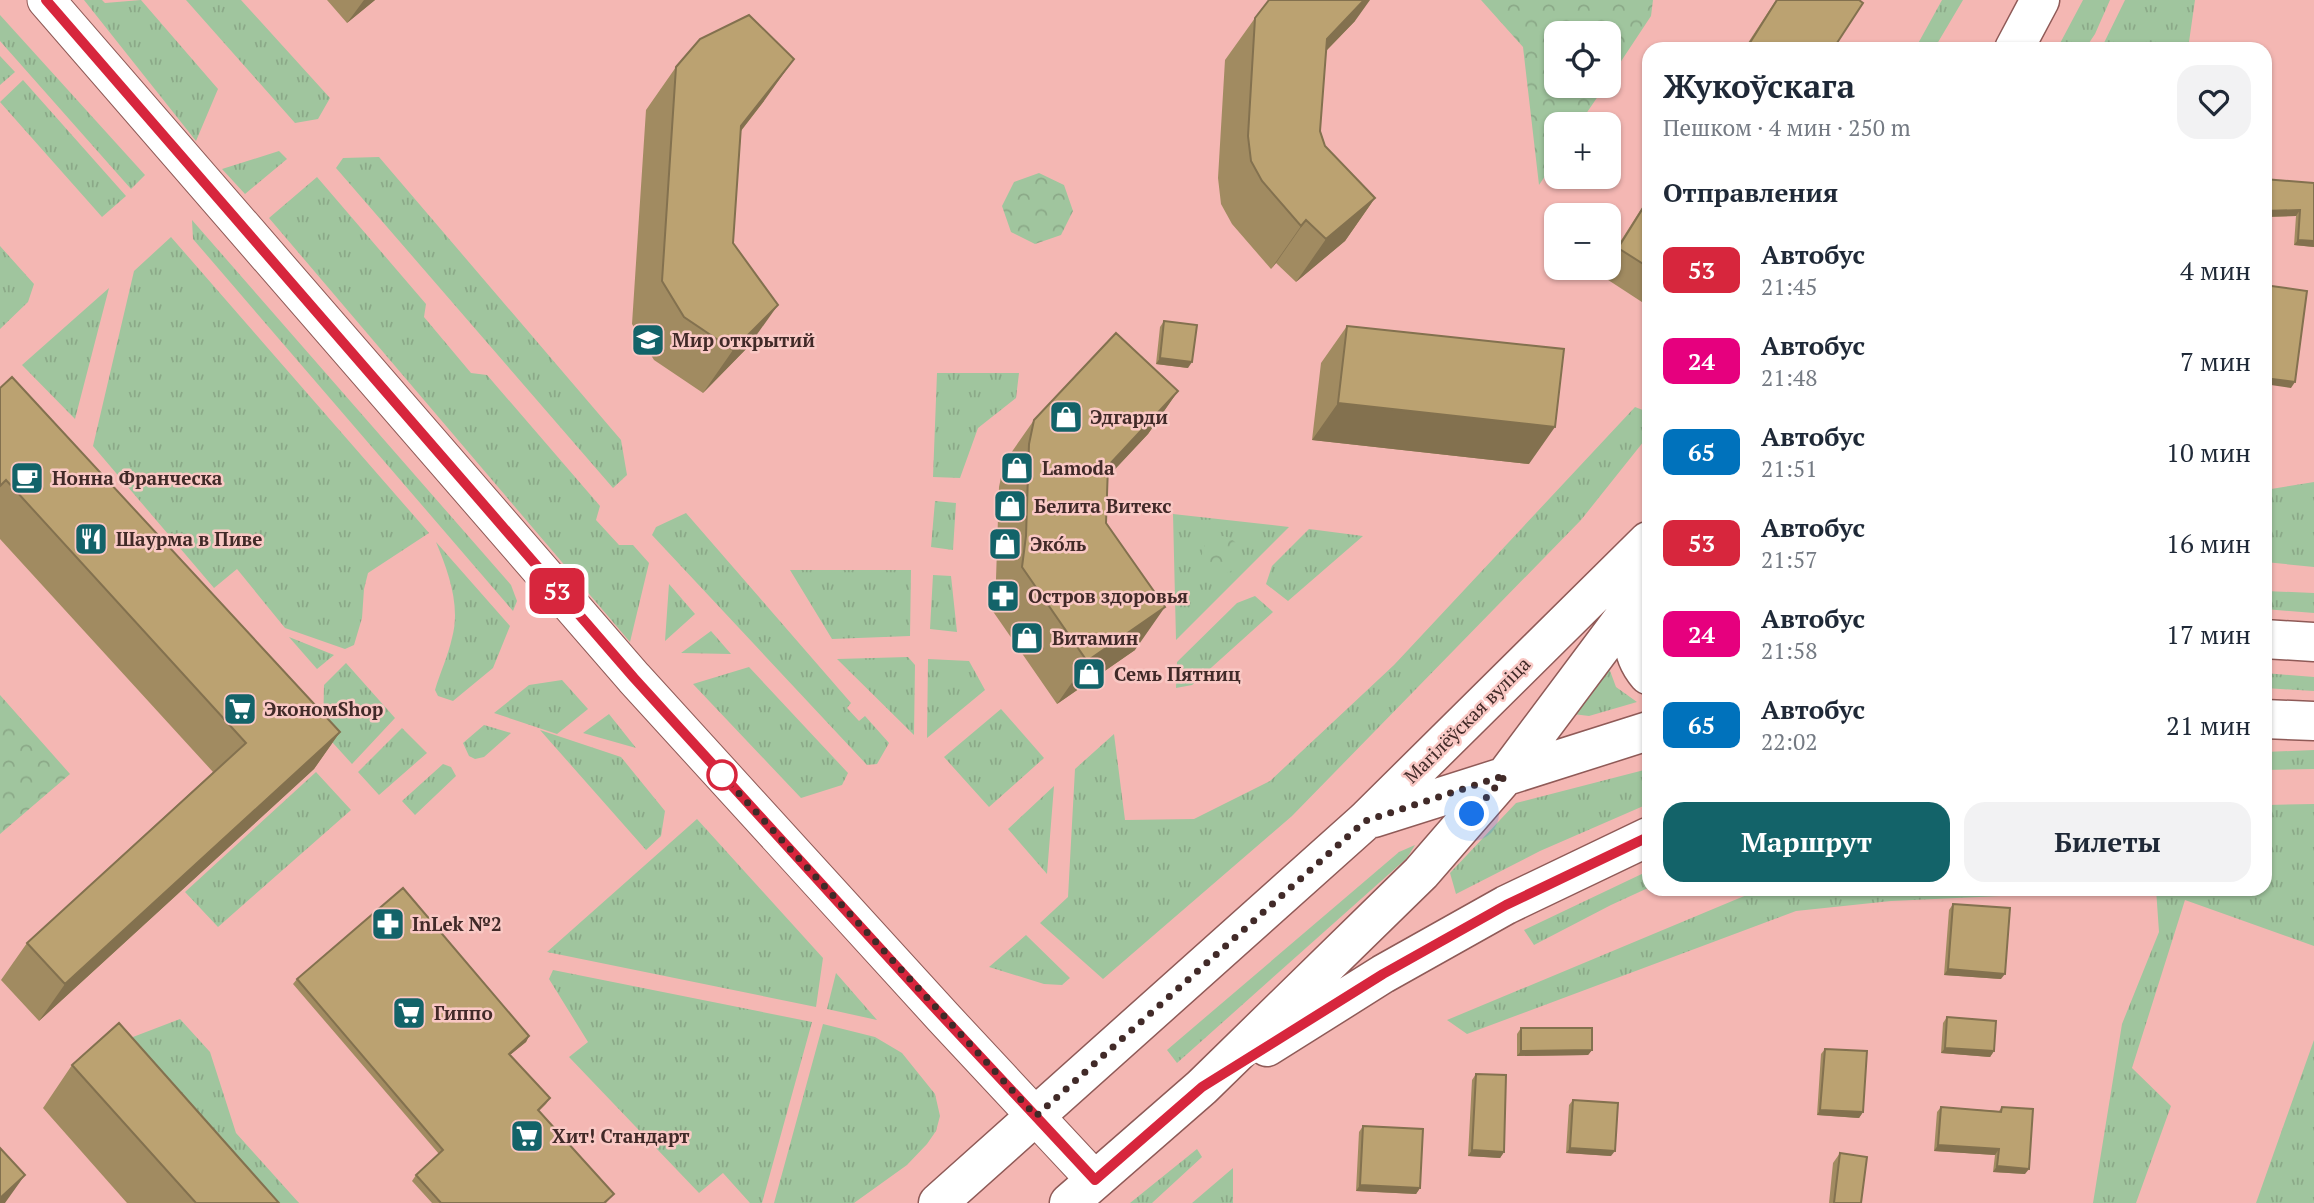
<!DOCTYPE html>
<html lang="ru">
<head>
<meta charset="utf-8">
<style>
	body { margin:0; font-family:"PT Serif",serif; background:#f2f2f3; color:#1f2937; height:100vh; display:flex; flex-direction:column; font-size:26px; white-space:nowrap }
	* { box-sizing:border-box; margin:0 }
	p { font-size:23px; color:#747a83 }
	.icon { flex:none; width:38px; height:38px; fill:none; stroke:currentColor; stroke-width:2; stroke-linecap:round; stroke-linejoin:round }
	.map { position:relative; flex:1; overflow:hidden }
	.drawer { position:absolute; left:1642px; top:42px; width:630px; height:854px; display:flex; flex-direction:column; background:#fff; border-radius:21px; box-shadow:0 2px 5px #0004 }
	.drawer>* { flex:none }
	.badge { padding:0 14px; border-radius:10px; font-size:24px; line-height:46px }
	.fabs { position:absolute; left:1544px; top:21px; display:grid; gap:14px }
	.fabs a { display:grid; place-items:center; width:77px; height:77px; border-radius:14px; background:#fff; box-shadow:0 2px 5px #0004; font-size:35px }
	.you { position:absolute; width:35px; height:35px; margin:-18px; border:5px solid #fff; border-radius:50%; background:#1a73e8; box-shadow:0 0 0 10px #1a73e833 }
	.map>.badge { position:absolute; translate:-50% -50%; box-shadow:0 0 0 4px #fff }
	h2 { padding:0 21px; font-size:26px; line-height:63px }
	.round { display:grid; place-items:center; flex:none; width:74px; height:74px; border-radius:21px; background:#f2f2f3 }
	.headline { display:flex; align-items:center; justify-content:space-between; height:119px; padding:0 21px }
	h1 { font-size:33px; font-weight:700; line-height:52px }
	.button { display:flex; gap:14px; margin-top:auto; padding:14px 21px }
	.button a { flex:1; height:80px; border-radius:21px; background:#136369; color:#fff; font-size:28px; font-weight:700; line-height:80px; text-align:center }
	.button a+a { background:#f2f2f3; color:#1f2937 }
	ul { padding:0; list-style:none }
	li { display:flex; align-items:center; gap:21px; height:91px; padding:0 21px }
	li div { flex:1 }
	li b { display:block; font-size:26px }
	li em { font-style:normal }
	li .badge { min-width:77px; font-weight:700; text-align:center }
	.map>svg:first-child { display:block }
	.grass { fill:url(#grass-tufts) }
	.park { fill:url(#park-crowns) }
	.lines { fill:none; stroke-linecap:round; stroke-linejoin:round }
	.secondary-casing { stroke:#8f5a57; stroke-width:39 }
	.primary-casing { stroke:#8f5a57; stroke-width:41 }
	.secondary { stroke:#fff; stroke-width:37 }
	.primary { stroke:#fff; stroke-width:38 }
	.wall { fill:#a18b61 }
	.shaded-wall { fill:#83714f }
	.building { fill:#bba271; stroke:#83714f; stroke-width:2 }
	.line-casing { stroke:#fff; stroke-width:16 }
	.line { stroke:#d7263d; stroke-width:10 }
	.walk { stroke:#412a28; stroke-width:7; stroke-dasharray:0 12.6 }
	.stop-dot { fill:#fff; stroke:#d7263d; stroke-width:3.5 }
	.labels { text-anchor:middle; stroke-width:5; stroke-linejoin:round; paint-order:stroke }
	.poi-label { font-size:19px; font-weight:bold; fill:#412a28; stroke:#f9c8c4; text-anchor:start }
	.street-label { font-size:19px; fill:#412a28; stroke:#f9c8c4 }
</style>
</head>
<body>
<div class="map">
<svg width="2314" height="1203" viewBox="0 0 2314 1203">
	<defs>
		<pattern id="grass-tufts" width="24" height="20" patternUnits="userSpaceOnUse" patternTransform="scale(1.75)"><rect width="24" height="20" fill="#a0c59e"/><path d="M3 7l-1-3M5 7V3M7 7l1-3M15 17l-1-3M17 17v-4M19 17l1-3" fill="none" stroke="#8ba988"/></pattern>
		<pattern id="park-crowns" width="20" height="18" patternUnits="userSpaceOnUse" patternTransform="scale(1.75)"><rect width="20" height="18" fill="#a0c59e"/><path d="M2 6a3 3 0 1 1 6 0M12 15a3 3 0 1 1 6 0" fill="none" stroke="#8ba988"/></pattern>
	</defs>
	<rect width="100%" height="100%" fill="#f4b7b3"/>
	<path class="grass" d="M 84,0 L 102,0 L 105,3 L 141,0 L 218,89 L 196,141 Z
		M 186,0 L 241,0 L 330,98 L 318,119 L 295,123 Z
		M 1942,0 L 1963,0 L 1934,49 L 1915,49 Z
		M 2083,0 L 2110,0 L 2095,34 L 2085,49 L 2057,49 Z
		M 2125,0 L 2195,0 L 2188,49 L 2101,49 Z
		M 0,15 L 145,175 L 131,189 L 0,41 Z
		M 0,56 L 15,72 L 0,85 Z
		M 23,80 L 126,196 L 102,217 L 0,102 Z
		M 279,151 L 287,159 L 245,194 L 222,169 Z
		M 379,157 L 621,440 L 627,475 L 613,488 L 336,168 L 343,158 Z
		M 317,177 L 426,304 L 424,317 L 471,373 L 487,375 L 600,506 L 596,520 L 619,545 L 633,545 L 649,563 L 630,642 L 269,218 Z
		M 192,220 L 511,585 L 517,601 L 513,611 L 193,239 Z
		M 171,237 L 429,533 L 368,573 L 364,589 L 362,618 L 354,645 L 345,649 L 285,628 L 237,569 L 214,588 L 93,446 L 134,271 Z
		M 0,246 L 34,284 L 28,302 L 0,329 Z
		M 109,288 L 75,419 L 22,365 Z
		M 937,373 L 1019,373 L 1016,398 L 978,428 L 960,478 L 933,477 Z
		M 1635,407 L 1648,412 L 1648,436 L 1581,520 L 1292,816 L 1103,979 L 1040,923 L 1068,897 L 1075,769 L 1114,734 L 1125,820 L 1194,819 L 1270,781 L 1394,665 Z
		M 2314,482 L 2314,567 L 2265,562 L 2265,490 Z
		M 935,501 L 956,503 L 953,550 L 931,547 Z
		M 686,513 L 851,703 L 847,708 L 859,721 L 865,716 L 889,743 L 877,764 L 867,765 L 652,535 L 656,527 Z
		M 1173,514 L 1289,527 L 1176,640 Z
		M 1309,529 L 1363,536 L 1288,601 L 1266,584 L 1272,566 Z
		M 436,542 L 510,626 L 493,668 L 453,701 L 438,696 L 435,690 C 440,673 448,656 452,638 C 461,606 448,571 436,542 Z
		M 790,570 L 911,570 L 910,636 L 832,639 Z
		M 933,575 L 951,576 L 957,632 L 930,629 Z
		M 669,584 L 695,614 L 665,641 Z
		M 2265,591 L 2314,593 L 2314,613 L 2265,609 Z
		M 1255,596 L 1273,612 L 1192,685 L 1176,688 L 1177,662 L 1237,603 Z
		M 711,631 L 731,654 L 681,653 Z
		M 289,637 L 334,655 L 317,669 Z
		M 908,657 L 915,665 L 914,735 L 837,659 Z
		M 928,659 L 969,661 L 985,690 L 927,738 Z
		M 346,663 L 395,718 L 352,764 L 323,732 L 324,685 Z
		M 749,667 L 848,773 L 842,785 L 801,798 L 693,684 Z
		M 1609,668 L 1616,687 L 1637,702 L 1589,716 L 1573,714 Z
		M 2265,673 L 2314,677 L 2314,691 L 2265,688 Z
		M 562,680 L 588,709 L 557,734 L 494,713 L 529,685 Z
		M 1001,709 L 1044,758 L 989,807 L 944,757 Z
		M 609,714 L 636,748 L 583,733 Z
		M 484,725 L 511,733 L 484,757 L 475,759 L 469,756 L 463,743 Z
		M 402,728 L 427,753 L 379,795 L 358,772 Z
		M 540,730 L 621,757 L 665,811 L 661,836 L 646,850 Z
		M 2314,750 L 2314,769 L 2265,770 L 2265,752 Z
		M 443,764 L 451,767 L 456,776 L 415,815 L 402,801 Z
		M 1648,769 L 1648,804 L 1540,851 L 1456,894 L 1450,873 L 1516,803 Z
		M 316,772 L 351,810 L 218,927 L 185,892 Z
		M 1054,786 L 1047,874 L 1008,829 Z
		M 2314,804 L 2314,946 L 2185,900 L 2132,1068 L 2171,1106 L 2136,1203 L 2093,1203 L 2122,1024 L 2159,932 L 2156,889 L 2264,889 L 2265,805 Z
		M 697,819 L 823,958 L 816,1007 L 547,952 Z
		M 1415,845 L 1407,858 L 1177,1063 L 1167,1050 L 1399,852 Z
		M 1648,871 L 1648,888 L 1611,905 L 1534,945 L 1524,930 Z
		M 1761,889 L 2152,889 L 1891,901 L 1796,911 L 1467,1034 L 1447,1020 Z
		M 1026,935 L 1070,978 L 1062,985 L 1044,984 L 989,967 Z
		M 553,970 L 812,1022 L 762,1203 L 750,1203 L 723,1173 L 699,1193 L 569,1057 L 588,1042 L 549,979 Z
		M 836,973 L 877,1020 L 827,1009 Z
		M 180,1019 L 210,1052 L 236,1133 L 299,1203 L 219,1203 L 112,1045 Z
		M 823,1024 L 875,1037 L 902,1053 L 935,1094 L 940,1116 L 936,1131 L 927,1144 L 907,1165 L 854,1203 L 774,1203 Z
		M 2314,1040 L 2314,1203 L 2256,1203 Z
		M 1197,1149 L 1202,1157 L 1152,1203 L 1130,1203 Z
		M 1233,1168 L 1233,1203 L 1192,1203 Z"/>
	<path class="park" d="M 1481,0 L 1653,0 L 1651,16 L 1608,81 L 1608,33 L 1556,33 L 1556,86 L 1605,86 L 1579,124 L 1556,124 L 1556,160 L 1539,185 L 1523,47 Z
		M 1039,173 L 1064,185 L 1073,211 L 1061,235 L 1035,244 L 1011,232 L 1002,206 L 1014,182 Z
		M1202 555a19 19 0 1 1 38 0a19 19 0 1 1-38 0Z
		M 0,695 L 70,774 L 0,834 Z"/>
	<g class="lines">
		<defs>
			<path id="secondary" d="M 46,0 L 634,678 L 943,1017 L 1095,1180"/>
			<path id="primary" d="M 2014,49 L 2040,0
				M 1644,599 C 1634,628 1626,649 1648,675
				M 2264,639 L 2314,642
				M 2264,719 L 2314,721
				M 1374,818 L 1648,731
				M 1267,1047 L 1383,974 L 1506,905 L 1648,837
				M 938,1203 L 1365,821 L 1648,541
				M 1069,1203 L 1202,1087 L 1421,873 L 1506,775 L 1648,585"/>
		</defs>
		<use href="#secondary" class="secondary-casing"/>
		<use href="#primary" class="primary-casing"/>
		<use href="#secondary" class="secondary"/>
		<use href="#primary" class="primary"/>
	</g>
	<path class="wall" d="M 327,0 L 375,0 L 347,23 Z
		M 1776,0 L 1859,0 L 1833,49 L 1744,49 Z
		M 1255,18 L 1355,21 L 1326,51 L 1320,131 L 1325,146 L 1375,198 L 1345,241 L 1296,282 L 1276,263 L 1271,269 L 1232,224 L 1221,204 L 1218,178 L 1225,60 Z
		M 676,67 L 764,101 L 741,131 L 733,243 L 748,347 L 703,393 L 654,360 L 632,324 L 646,110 Z
		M 2264,179 L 2314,183 L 2314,247 L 2294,245 L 2296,216 L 2264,217 Z
		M 1648,198 L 1648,306 L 1599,274 L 1604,268 L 1608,268 L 1608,261 Z
		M 1164,321 L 1188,368 L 1156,364 L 1160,327 Z
		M 1347,326 L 1529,464 L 1312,440 L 1321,363 Z
		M 0,388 L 340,732 L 314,769 L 39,1021 L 1,980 L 27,943 L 213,772 L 0,539 Z
		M 1178,391 L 1148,434 L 1107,477 L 1106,523 L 1135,650 L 1057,704 L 992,610 L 996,579 L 999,487 L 1004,463 L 1034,420 Z
		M 1953,904 L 2001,979 L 1944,975 L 1949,910 Z
		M 297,979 L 529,1036 L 526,1042 L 510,1055 L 550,1098 L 546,1104 L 539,1111 L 614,1194 L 606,1203 L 432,1203 L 412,1181 L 416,1175 L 439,1154 L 293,984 Z
		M 1947,1017 L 1994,1051 L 1990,1057 L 1941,1053 L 1943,1023 Z
		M 1521,1028 L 1592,1050 L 1588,1055 L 1517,1056 L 1517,1034 Z
		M 1825,1049 L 1863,1112 L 1859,1118 L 1817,1115 L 1821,1054 Z
		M 72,1065 L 279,1203 L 127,1203 L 43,1108 Z
		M 1476,1074 L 1504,1152 L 1500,1158 L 1468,1156 L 1472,1080 Z
		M 1573,1100 L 1611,1156 L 1566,1153 L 1569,1105 Z
		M 1941,1107 L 1999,1111 L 2002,1107 L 2025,1174 L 1993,1172 L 1995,1155 L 1934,1151 L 1937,1112 Z
		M 1363,1126 L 1420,1188 L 1416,1194 L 1356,1191 L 1359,1132 Z
		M 1840,1153 L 1861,1203 L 1829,1203 L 1833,1163 Z"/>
	<path class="shaded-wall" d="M 364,0 L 375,0 L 347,23 Z
		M 1364,0 L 1370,0 L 1355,21 L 1297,81 L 1327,39 Z
		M 794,59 L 764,101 L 711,169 L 741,126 Z
		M 1375,198 L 1345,241 L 1296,282 L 1326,239 Z
		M 2300,210 L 2296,216 L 2264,217 L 2264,211 Z
		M 1306,220 L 1276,263 L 1271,269 L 1301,226 Z
		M 2298,240 L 2314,241 L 2314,247 L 2294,245 Z
		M 778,305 L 748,347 L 703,393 L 733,350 Z
		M 1160,358 L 1192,362 L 1188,368 L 1156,364 Z
		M 2264,378 L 2295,382 L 2291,388 L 2264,384 Z
		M 1178,391 L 1148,434 L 1078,509 L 1108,466 Z
		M 1338,403 L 1555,427 L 1529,464 L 1312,440 Z
		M 1165,607 L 1135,650 L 1057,704 L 1087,661 Z
		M 340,732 L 314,769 L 39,1021 L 65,984 Z
		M 1948,969 L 2005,974 L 2001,979 L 1944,975 Z
		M 529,1036 L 526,1042 L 505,1059 L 509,1054 Z
		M 1945,1048 L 1994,1051 L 1990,1057 L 1941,1053 Z
		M 1592,1050 L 1588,1055 L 1517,1056 L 1521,1051 Z
		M 1820,1110 L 1863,1112 L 1859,1118 L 1817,1115 Z
		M 1938,1145 L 1999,1149 L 1995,1155 L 1934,1151 Z
		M 1570,1148 L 1615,1151 L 1611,1156 L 1566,1153 Z
		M 1472,1150 L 1504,1152 L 1500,1158 L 1468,1156 Z
		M 1997,1166 L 2029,1169 L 2025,1174 L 1993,1172 Z
		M 25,1175 L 5,1203 L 0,1203 L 0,1198 Z
		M 1360,1185 L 1420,1188 L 1416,1194 L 1356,1191 Z"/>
	<path class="building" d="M 1269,0 L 1364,0 L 1327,39 L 1320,131 L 1325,146 L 1375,198 L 1326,239 L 1306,220 L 1301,226 L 1262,181 L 1251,161 L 1248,136 L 1255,18 Z
		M 1777,0 L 1859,0 L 1863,3 L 1833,49 L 1746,49 Z
		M 749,15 L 794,59 L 741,126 L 733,243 L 778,305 L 733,350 L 684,317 L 662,281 L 676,67 L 700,39 Z
		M 2264,179 L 2314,183 L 2314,241 L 2298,240 L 2300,210 L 2264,211 Z
		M 1648,200 L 1648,267 L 1618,248 Z
		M 2264,285 L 2307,291 L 2295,382 L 2264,378 Z
		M 1164,321 L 1197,325 L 1192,362 L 1160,358 Z
		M 1347,326 L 1564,349 L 1555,427 L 1338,403 Z
		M 1116,333 L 1178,391 L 1108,466 L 1106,523 L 1165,607 L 1087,661 L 1022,567 L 1026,536 L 1029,444 L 1034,420 Z
		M 12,377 L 340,732 L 65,984 L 27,943 L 246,743 L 6,480 L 0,486 L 0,388 Z
		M 403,888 L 529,1036 L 509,1054 L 550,1098 L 538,1110 L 614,1194 L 604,1203 L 441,1203 L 416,1175 L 443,1150 L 297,979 Z
		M 1953,904 L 2010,908 L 2005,974 L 1948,969 Z
		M 1947,1017 L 1996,1021 L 1994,1051 L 1945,1048 Z
		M 119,1023 L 279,1203 L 196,1203 L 72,1065 Z
		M 1521,1028 L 1592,1028 L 1592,1050 L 1521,1051 Z
		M 1825,1049 L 1867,1051 L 1863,1112 L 1820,1110 Z
		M 1476,1074 L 1506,1075 L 1504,1152 L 1472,1150 Z
		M 1573,1100 L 1618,1103 L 1615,1151 L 1570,1148 Z
		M 1941,1107 L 2001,1112 L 2002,1107 L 2033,1109 L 2029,1169 L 1997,1166 L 1999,1149 L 1938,1145 Z
		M 1363,1126 L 1423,1129 L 1420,1188 L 1360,1185 Z
		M 0,1148 L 25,1175 L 0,1198 Z
		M 1840,1153 L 1867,1157 L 1861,1203 L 1834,1203 Z"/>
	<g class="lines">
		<defs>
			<path id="line" d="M 46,0 L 634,678 L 918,990 L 1095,1180 L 1202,1087 L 1383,974 L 1506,905 L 1648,837"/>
		</defs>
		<use href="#line" class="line-casing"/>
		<use href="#line" class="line"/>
		<path class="walk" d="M 722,775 L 1036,1116 L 1365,821 L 1506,775 L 1472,814"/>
	</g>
	<defs>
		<symbol id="school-square" viewBox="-11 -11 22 22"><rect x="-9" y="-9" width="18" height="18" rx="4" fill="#136369" stroke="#f9c8c4"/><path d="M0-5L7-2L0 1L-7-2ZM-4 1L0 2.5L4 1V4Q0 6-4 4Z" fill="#fff"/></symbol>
		<symbol id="shop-square" viewBox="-11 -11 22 22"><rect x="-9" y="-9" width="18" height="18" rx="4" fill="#136369" stroke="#f9c8c4"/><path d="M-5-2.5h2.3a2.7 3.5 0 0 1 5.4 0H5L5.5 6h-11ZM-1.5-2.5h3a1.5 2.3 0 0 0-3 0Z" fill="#fff"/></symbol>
		<symbol id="cafe-square" viewBox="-11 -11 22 22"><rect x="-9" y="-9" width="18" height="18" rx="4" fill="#136369" stroke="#f9c8c4"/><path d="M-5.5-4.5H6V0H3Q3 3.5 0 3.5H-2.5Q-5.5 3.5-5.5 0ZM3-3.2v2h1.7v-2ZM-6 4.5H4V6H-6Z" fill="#fff"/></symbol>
		<symbol id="restaurant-square" viewBox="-11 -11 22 22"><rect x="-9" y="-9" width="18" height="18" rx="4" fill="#136369" stroke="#f9c8c4"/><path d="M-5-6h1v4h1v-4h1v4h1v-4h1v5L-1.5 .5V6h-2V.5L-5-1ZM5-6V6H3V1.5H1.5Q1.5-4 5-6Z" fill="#fff"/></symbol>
		<symbol id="pharmacy-square" viewBox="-11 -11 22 22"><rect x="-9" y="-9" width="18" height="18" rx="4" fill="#136369" stroke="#f9c8c4"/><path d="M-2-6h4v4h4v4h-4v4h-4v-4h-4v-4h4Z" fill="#fff"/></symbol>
		<symbol id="supermarket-square" viewBox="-11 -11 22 22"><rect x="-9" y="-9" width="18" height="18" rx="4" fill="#136369" stroke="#f9c8c4"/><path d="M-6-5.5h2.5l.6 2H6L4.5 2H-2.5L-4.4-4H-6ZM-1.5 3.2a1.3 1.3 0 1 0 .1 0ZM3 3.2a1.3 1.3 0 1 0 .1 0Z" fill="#fff"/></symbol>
	</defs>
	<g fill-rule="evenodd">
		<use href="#school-square" x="629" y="321" width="38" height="38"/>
		<use href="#shop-square" x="1047" y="398" width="38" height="38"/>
		<use href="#shop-square" x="998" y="449" width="38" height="38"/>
		<use href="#cafe-square" x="8" y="459" width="38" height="38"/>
		<use href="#shop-square" x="991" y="487" width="38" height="38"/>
		<use href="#restaurant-square" x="72" y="520" width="38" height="38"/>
		<use href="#shop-square" x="986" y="525" width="38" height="38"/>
		<use href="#pharmacy-square" x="984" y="577" width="38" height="38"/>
		<use href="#shop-square" x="1008" y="619" width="38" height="38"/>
		<use href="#shop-square" x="1070" y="655" width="38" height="38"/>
		<use href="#supermarket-square" x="221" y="690" width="38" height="38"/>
		<use href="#pharmacy-square" x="369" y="905" width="38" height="38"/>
		<use href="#supermarket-square" x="390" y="994" width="38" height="38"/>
		<use href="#supermarket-square" x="508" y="1117" width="38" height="38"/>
	</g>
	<circle class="stop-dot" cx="722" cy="775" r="14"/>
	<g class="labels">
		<g class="poi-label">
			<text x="672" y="347">Мир открытий</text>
			<text x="1090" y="424">Эдгарди</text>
			<text x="1042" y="475">Lamoda</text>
			<text x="52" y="485">Нонна Франческа</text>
			<text x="1034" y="513">Белита Витекс</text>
			<text x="116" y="546">Шаурма в Пиве</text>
			<text x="1030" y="551">Эко́ль</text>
			<text x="1028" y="603">Остров здоровья</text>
			<text x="1052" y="645">Витамин</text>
			<text x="1114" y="681">Семь Пятниц</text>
			<text x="264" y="716">ЭкономShop</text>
			<text x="412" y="931">InLek №2</text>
			<text x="434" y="1020">Гиппо</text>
			<text x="552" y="1143">Хит! Стандарт</text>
		</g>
		<g class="street-label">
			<text transform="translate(1467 720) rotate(-45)" y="7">Магілёўская вуліца</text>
		</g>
	</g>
</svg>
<div class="fabs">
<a><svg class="icon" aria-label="locate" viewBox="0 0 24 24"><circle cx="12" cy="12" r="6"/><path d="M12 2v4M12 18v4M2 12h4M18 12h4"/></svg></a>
<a>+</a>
<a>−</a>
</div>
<div class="you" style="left:1472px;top:814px"></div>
<b class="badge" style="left:557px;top:591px;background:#d7263d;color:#fff">53</b>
<section class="drawer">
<div class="headline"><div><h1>Жукоўскага</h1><p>Пешком · 4 мин · 250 m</p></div><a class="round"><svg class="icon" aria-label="heart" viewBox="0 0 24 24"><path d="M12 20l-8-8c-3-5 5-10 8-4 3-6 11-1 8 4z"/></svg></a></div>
<h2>Отправления</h2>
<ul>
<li><span class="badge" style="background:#d7263d;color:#fff">53</span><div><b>Автобус</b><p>21:45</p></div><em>4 мин</em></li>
<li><span class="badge" style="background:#e6007e;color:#fff">24</span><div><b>Автобус</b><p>21:48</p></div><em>7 мин</em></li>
<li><span class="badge" style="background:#0072bc;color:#fff">65</span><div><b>Автобус</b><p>21:51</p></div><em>10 мин</em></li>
<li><span class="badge" style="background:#d7263d;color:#fff">53</span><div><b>Автобус</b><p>21:57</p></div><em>16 мин</em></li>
<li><span class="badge" style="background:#e6007e;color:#fff">24</span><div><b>Автобус</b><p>21:58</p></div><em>17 мин</em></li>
<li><span class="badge" style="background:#0072bc;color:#fff">65</span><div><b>Автобус</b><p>22:02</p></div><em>21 мин</em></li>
</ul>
<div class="button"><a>Маршрут</a><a>Билеты</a></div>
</section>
</div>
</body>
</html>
